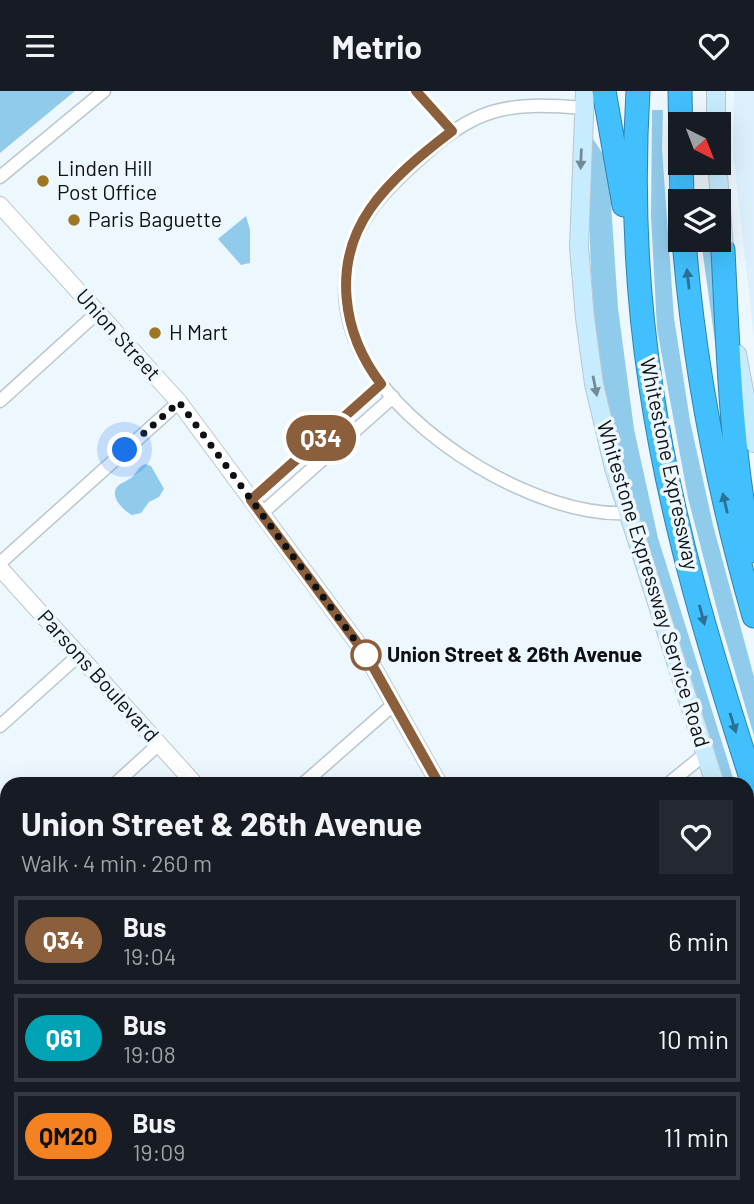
<!DOCTYPE html>
<html lang="en">
<head>
<meta charset="utf-8">
<style>
	body { margin:0; font-family:Barlow,sans-serif; background:#242831; color:#f1f3f6; height:100vh; display:flex; flex-direction:column; font-size:26px; white-space:nowrap }
	* { box-sizing:border-box; margin:0 }
	p { font-size:23px; color:#9ea1a6 }
	.icon { flex:none; width:38px; height:38px; fill:none; stroke:currentColor; stroke-width:2; stroke-linecap:round; stroke-linejoin:round }
	.map { position:relative; flex:1; overflow:hidden }
	.details { position:absolute; left:0px; top:686px; width:754px; height:427px; display:flex; flex-direction:column; background:#171b24; border-radius:21px 21px 0 0; box-shadow:0 7px 28px #0002 }
	.details>* { flex:none }
	.badge { padding:0 14px; border-radius:23px; font-size:24px; line-height:46px }
	.needle { width:46px; rotate:138deg }
	.buttons { position:absolute; left:668px; top:21px; display:grid; gap:14px }
	.buttons a { display:grid; place-items:center; width:63px; height:63px; border-radius:0px; background:#171b24; box-shadow:0 7px 28px #0002; font-size:35px }
	.you { position:absolute; width:35px; height:35px; margin:-18px; border:5px solid #fff; border-radius:50%; background:#1a73e8; box-shadow:0 0 0 10px #1a73e833 }
	.map>.badge { position:absolute; translate:-50% -50%; box-shadow:0 0 0 4px #fff }
	.round { display:grid; place-items:center; flex:none; width:74px; height:74px; border-radius:0px; background:#242831 }
	.overview { display:flex; align-items:center; justify-content:space-between; height:119px; padding:0 21px }
	h1 { font-size:33px; font-weight:700; line-height:52px }
	ul { padding:0; list-style:none }
	li { display:flex; align-items:center; gap:21px; height:88px; margin:0 14px 10px; padding:0 7px; border:4px solid #363941; border-radius:0px }
	li div { flex:1 }
	li b { display:block; font-size:26px }
	li em { font-style:normal }
	li .badge { min-width:77px; font-weight:700; text-align:center }
	header { display:flex; justify-content:space-between; align-items:center; height:91px; padding:0 21px; background:#171b24; font-size:32px; font-weight:700 }
	.map>svg:first-child { display:block }
	.built { fill:#dcf1fd }
	.green { fill:#91cbeb }
	.lines { fill:none; stroke-linecap:round; stroke-linejoin:round }
	.minor-casing { stroke:#bac6ce; stroke-width:15 }
	.tertiary-casing { stroke:#bac6ce; stroke-width:18 }
	.secondary-casing { stroke:#bac6ce; stroke-width:20 }
	.motorway-casing { stroke:#2f83ab; stroke-width:25 }
	.minor { stroke:#fff; stroke-width:12 }
	.tertiary { stroke:#fff; stroke-width:16 }
	.secondary { stroke:#c6ecfe; stroke-width:18 }
	.motorway { stroke:#42c0fd; stroke-width:23 }
	.oneway { fill:#738995 }
	.oneway2 { fill:#2a7194 }
	.line-casing { stroke:#fff; stroke-width:16 }
	.line { stroke:#8b5e3c; stroke-width:10 }
	.walk { stroke:#0d1114; stroke-width:7; stroke-dasharray:0 12.6 }
	.poi-dot { fill:#9d7824; stroke:#edf7fe; stroke-width:2.5 }
	.stop-dot { fill:#fff; stroke:#8b5e3c; stroke-width:3.5 }
	.labels { text-anchor:middle; stroke-width:7; stroke-linejoin:round; paint-order:stroke }
	.poi-label { font-size:21px; fill:#0d1114; stroke:#edf7fe; text-anchor:start }
	.street-label { font-size:21px; fill:#0d1114; stroke:#edf7fe }
	.stop-label { font-size:21px; font-weight:bold; fill:#0d1114; stroke:#edf7fe; text-anchor:start }
</style>
</head>
<body>
<header><svg class="icon" aria-label="menu" viewBox="0 0 24 24"><path d="M4 6h16M4 12h16M4 18h16"/></svg>Metrio<svg class="icon" aria-label="heart" viewBox="0 0 24 24"><path d="M12 20l-8-8c-3-5 5-10 8-4 3-6 11-1 8 4z"/></svg></header>
<div class="map">
<svg width="754" height="1113" viewBox="0 0 754 1113">
	<rect width="100%" height="100%" fill="#edf7fe"/>
	<path class="built" d="M 734,0 L 754,0 L 754,247 L 733,61 Z"/>
	<path class="green" d="M 0,0 L 75,0 L 0,62 Z
		M 652,19 L 663,19 L 662,58 L 674,227 L 690,330 L 713,434 L 754,586 L 754,645 L 720,530 L 688,407 L 657,238 L 651,126 Z
		M 591,45 L 603,63 L 609,83 L 618,217 L 634,338 L 658,447 L 735,693 L 723,693 C 694,602 663,512 636,421 C 627,391 616,360 610,329 C 590,234 587,142 591,45 Z
		M 246,125 L 250,139 L 250,172 L 241,174 L 218,148 Z
		M 701,149 L 713,149 L 724,273 L 719,280 Z
		M 145,373 L 151,375 L 164,398 L 159,406 L 149,411 L 141,422 L 132,424 C 124,420 108,405 118,395 C 121,391 129,390 133,385 C 138,380 138,376 145,373 Z"/>
	<g class="lines">
		<defs>
			<path id="minor" d="M 416,0 L 452,40
				M 583,17 C 504,10 474,17 415,72 C 383,101 354,130 347,175 C 342,207 348,239 364,267 C 406,345 538,427 628,422
				M 0,86 L 104,0
				M 0,310 L 98,221
				M 251,409 L 381,293
				M 261,423 L 393,306
				M 0,472 L 179,311
				M 0,635 L 79,564
				M 115,693 L 159,653
				M 303,693 L 394,613
				M 668,693 L 705,663
				M 0,797 L 7,791
				M 0,965 L 7,959
				M 0,1019 L 7,1028
				M 747,1087 L 754,1094
				M 68,1106 L 74,1113
				M 290,1106 L 296,1113
				M 606,1106 L 612,1113
				M 24,1113 L 31,1106
				M 208,1113 L 216,1106"/>
			<path id="tertiary" d="M 0,114 L 179,311 L 367,565 L 439,693
				M 0,477 L 195,693
				M 489,1106 L 494,1113
				M 404,1113 L 411,1106"/>
			<path id="secondary" d="M 585,0 L 579,156 L 585,227 L 594,293 L 614,377 L 715,693
				M 716,0 L 716,33
				M 717,72 L 725,169
				M 737,263 L 754,352
				M 747,784 L 754,804"/>
			<path id="motorway" d="M 604,0 L 624,114
				M 638,0 C 632,99 636,198 651,296 C 671,432 712,566 754,696
				M 680,0 L 682,110
				M 684,149 C 694,276 719,403 754,525
				M 723,159 C 728,259 731,362 751,460"/>
		</defs>
		<use href="#minor" class="minor-casing"/>
		<use href="#tertiary" class="tertiary-casing"/>
		<use href="#secondary" class="secondary-casing"/>
		<use href="#motorway" class="motorway-casing"/>
		<use href="#minor" class="minor"/>
		<use href="#tertiary" class="tertiary"/>
		<use href="#secondary" class="secondary"/>
		<use href="#motorway" class="motorway"/>
	</g>
	<defs><path id="oneway-solid" d="M-6-.8H1V-3.2L6.5 0L1 3.2V.8H-6Z" transform="scale(1.75)"/></defs>
	<g class="oneway">
		<use href="#oneway-solid" transform="translate(581 68) rotate(92)"/>
		<use href="#oneway-solid" transform="translate(595 295) rotate(79)"/>
	</g>
	<g class="oneway2">
		<use href="#oneway-solid" transform="translate(688 188) rotate(-96)"/>
		<use href="#oneway-solid" transform="translate(725 412) rotate(-103)"/>
		<use href="#oneway-solid" transform="translate(702 524) rotate(75)"/>
		<use href="#oneway-solid" transform="translate(733 632) rotate(73)"/>
	</g>
	<g class="lines">
		<defs>
			<path id="line" d="M 416,0 L 452,40 C 423,62 391,88 370,118 C 332,173 342,242 381,293 L 251,409 L 367,565 L 439,693"/>
		</defs>
		<use href="#line" class="line-casing"/>
		<use href="#line" class="line"/>
		<path class="walk" d="M 125,359 L 179,311 L 366,564"/>
	</g>
	<g class="poi-dot">
		<circle cx="43" cy="90" r="7"/>
		<circle cx="74" cy="129" r="7"/>
		<circle cx="155" cy="242" r="7"/>
	</g>
	<circle class="stop-dot" cx="366" cy="564" r="14"/>
	<g class="labels">
		<g class="poi-label">
			<text x="57" y="85">Linden Hill<tspan x="57" dy="24">Post Office</tspan></text>
			<text x="88" y="136">Paris Baguette</text>
			<text x="169" y="249">H Mart</text>
		</g>
		<g class="street-label">
			<text transform="translate(118 244) rotate(48)" y="7">Union Street</text>
			<text transform="translate(669 373) rotate(78)" y="7">Whitestone Expressway</text>
			<text transform="translate(653 493) rotate(73)" y="7">Whitestone Expressway Service Road</text>
			<text transform="translate(98 585) rotate(48)" y="7">Parsons Boulevard</text>
		</g>
		<g class="stop-label">
			<text x="387" y="571">Union Street &amp; 26th Avenue</text>
		</g>
	</g>
</svg>
<div class="buttons">
<a><svg class="needle" viewBox="-14 -14 28 28"><path d="M0-13l5 13h-10z" fill="#e53935"/><path d="M0 13l5-13h-10z" fill="#9ea1a6"/></svg></a>
<a><svg class="icon" aria-label="layers" viewBox="0 0 24 24"><path d="M12 4l9 5-9 5-9-5zM3 14l9 5 9-5"/></svg></a>
</div>
<div class="you" style="left:125px;top:359px"></div>
<b class="badge" style="left:321px;top:347px;background:#8b5e3c;color:#fff">Q34</b>
<section class="details">
<div class="overview"><div><h1>Union Street &amp; 26th Avenue</h1><p>Walk · 4 min · 260 m</p></div><a class="round"><svg class="icon" aria-label="heart" viewBox="0 0 24 24"><path d="M12 20l-8-8c-3-5 5-10 8-4 3-6 11-1 8 4z"/></svg></a></div>
<ul>
<li><span class="badge" style="background:#8b5e3c;color:#fff">Q34</span><div><b>Bus</b><p>19:04</p></div><em>6 min</em></li>
<li><span class="badge" style="background:#00a3b4;color:#fff">Q61</span><div><b>Bus</b><p>19:08</p></div><em>10 min</em></li>
<li><span class="badge" style="background:#f58220;color:#111">QM20</span><div><b>Bus</b><p>19:09</p></div><em>11 min</em></li>
</ul>
</section>
</div>
</body>
</html>
